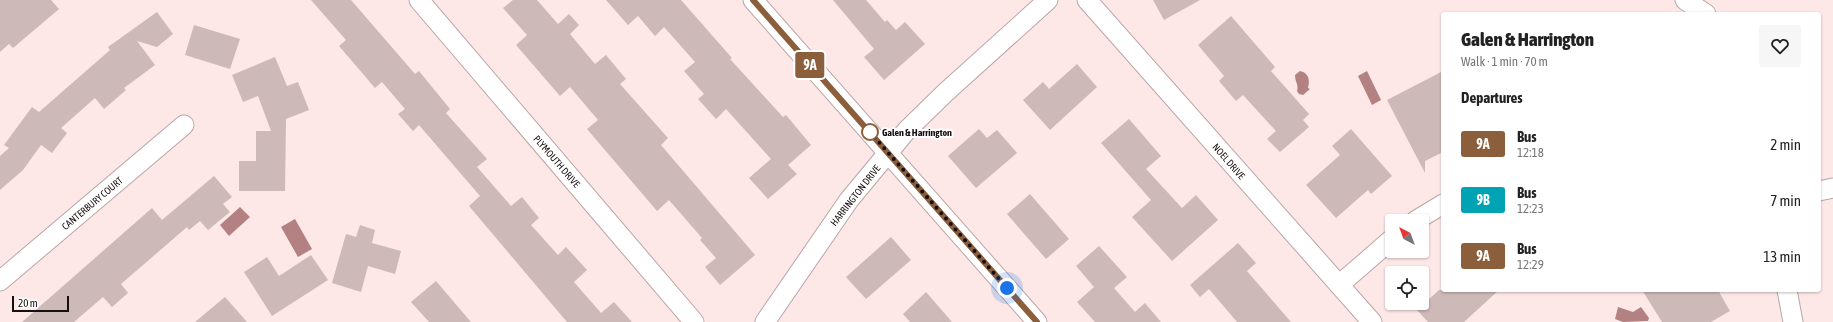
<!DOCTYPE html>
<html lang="en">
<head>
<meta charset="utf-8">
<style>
	body { margin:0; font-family:"Asap Condensed",sans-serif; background:#f6f6f6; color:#222; height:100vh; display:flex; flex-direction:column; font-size:15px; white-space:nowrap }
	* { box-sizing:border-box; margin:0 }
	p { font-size:13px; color:#767676 }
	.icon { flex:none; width:22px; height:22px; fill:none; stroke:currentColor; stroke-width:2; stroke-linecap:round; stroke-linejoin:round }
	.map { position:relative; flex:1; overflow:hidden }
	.side { position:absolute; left:1441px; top:12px; width:380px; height:280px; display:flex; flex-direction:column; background:#fff; border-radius:4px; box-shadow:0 1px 3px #0004 }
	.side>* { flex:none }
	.badge { padding:0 8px; border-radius:3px; font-size:14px; line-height:26px }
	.needle { width:26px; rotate:319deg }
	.fabs { position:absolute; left:1385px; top:214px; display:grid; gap:8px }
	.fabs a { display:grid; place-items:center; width:44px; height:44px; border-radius:4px; background:#fff; box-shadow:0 1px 3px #0004; font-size:20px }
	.scale { position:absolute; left:12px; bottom:10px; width:57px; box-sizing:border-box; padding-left:4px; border:2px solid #160f0f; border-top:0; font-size:11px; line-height:14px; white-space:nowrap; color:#160f0f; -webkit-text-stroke:3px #fff; paint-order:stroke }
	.you { position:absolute; width:20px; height:20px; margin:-10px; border:3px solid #fff; border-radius:50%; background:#1a73e8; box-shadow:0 0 0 6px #1a73e833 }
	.map>.badge { position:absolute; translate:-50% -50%; box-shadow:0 0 0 2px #fff }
	h2 { padding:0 20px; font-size:15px; line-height:36px }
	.round { display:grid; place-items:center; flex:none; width:42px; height:42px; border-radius:4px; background:#f6f6f6 }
	.overview { display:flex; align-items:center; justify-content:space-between; height:68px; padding:0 20px }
	h1 { font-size:19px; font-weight:800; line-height:30px }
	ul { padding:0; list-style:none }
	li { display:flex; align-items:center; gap:12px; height:56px; padding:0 20px }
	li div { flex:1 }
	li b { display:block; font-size:15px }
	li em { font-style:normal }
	li .badge { min-width:44px; font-weight:700; text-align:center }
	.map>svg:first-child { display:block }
	.water { fill:#b48182 }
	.building { fill:#cdb9b8 }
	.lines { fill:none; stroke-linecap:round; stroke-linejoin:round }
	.minor-casing { stroke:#baa6a6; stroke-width:21 }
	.minor { stroke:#fff; stroke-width:19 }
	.line-casing { stroke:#fff; stroke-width:9 }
	.line { stroke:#8b5e3c; stroke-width:6 }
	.walk { stroke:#160f0f; stroke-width:4; stroke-dasharray:0 7.2 }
	.stop-dot { fill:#fff; stroke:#8b5e3c; stroke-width:2 }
	.labels { text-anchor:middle; stroke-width:4; stroke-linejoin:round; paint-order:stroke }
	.stop-label { font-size:10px; font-weight:bold; fill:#160f0f; stroke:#fff; text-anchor:start }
	.street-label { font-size:10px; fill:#160f0f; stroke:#fff }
</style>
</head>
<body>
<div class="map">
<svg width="1833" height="322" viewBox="0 0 1833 322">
	<rect width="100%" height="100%" fill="#fde7e7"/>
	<path class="water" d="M 1300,71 C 1309,73 1310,80 1308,88 L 1310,89 L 1303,95 L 1299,94 L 1297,91 C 1299,85 1295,82 1295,75 Z
		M 1367,71 L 1381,100 L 1372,105 L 1358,76 Z
		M 240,207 L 250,217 L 229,236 L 220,225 Z
		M 295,219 L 312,249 L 298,257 L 281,227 Z
		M 1618,307 L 1633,312 L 1641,307 L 1649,318 L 1648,321 L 1623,322 L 1615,319 Z"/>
	<path class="building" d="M 0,0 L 51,0 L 59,9 L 13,48 L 9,44 L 0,52 Z
		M 311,0 L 351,0 L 415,74 L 419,71 L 450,109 L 446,113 L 487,159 L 477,167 L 511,206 L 522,197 L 539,218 L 531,225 L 558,255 L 566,247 L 587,270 L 574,282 L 601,313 L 614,302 L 632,322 L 567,322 L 469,206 L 480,196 L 419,125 L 413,131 L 398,114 L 405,109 L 382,82 L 375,88 L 339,46 L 346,40 Z
		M 513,0 L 537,0 L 558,24 L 569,14 L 579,25 L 570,34 L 595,64 L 606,55 L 626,79 L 620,84 L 668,138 L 661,145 L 755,255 L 720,285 L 705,267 L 716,258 L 700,240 L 702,238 L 669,200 L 657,211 L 587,129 L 598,120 L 570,87 L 560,96 L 516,45 L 527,35 L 503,8 Z
		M 606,0 L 681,0 L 732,58 L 730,59 L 783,117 L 786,115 L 811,145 L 788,165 L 797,174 L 768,199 L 749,178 L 771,159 L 726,109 L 716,119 L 698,99 L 704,94 L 684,71 L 695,62 L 664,27 L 655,36 L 638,16 L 628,25 Z
		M 833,0 L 866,0 L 885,22 L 887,20 L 896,30 L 905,22 L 925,44 L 884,80 L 864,57 L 874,49 Z
		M 1153,0 L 1200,0 L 1164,20 Z
		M 157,12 L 173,34 L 157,47 L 137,41 L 155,65 L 124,88 L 126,90 L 104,109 L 95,98 L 61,128 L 67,133 L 52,153 L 41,145 L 23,170 L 0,190 L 0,156 L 9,148 L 4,145 L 32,107 L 39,112 L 110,50 L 108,47 Z
		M 1231,16 L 1275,67 L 1271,71 L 1309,114 L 1303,120 L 1309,127 L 1280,152 L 1267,139 L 1276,131 L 1243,95 L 1236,101 L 1219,81 L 1224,76 L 1198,45 Z
		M 194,25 L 240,39 L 230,69 L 185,55 Z
		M 275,57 L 287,86 L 298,82 L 309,110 L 286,119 L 285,191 L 239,191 L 239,161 L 256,161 L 256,131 L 271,131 L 258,96 L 243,102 L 232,75 Z
		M 1077,64 L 1097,87 L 1050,130 L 1023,100 L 1043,82 L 1049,89 Z
		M 1443,71 L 1443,152 L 1425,161 L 1425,173 L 1387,100 Z
		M 1129,119 L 1161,156 L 1146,169 L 1182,208 L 1196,195 L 1218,220 L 1172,261 L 1132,217 L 1151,200 L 1101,143 Z
		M 979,129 L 987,138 L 997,130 L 1017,153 L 976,188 L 948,156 Z
		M 1351,129 L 1392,176 L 1371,194 L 1368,190 L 1336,218 L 1306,185 L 1340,155 L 1332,146 Z
		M 214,176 L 232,197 L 223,204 L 230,212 L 208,230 L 200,221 L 189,230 L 187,227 L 121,284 L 128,293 L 112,307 L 103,297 L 74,322 L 22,322 L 152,208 L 162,220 Z
		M 1030,194 L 1069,239 L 1046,259 L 1007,214 Z
		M 360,225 L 375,230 L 372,243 L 401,251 L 395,274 L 368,266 L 361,292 L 332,283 L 346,234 L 356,237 Z
		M 891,237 L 911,260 L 866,299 L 846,277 Z
		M 1238,243 L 1256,263 L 1247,271 L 1291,322 L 1237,322 L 1209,289 L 1200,297 L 1190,285 Z
		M 1099,246 L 1127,277 L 1114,288 L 1135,312 L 1145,303 L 1161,322 L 1095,322 L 1077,302 L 1094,287 L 1076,266 Z
		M 311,255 L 328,280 L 272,316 L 244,272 L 267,257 L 279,276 Z
		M 436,281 L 471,322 L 429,322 L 411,302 Z
		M 1439,290 L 1499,290 L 1464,322 L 1428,322 L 1417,310 Z
		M 1642,290 L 1718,290 L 1730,311 L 1711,322 L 1662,322 Z
		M 926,292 L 952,322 L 910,322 L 903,314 Z
		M 225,297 L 247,322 L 195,322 Z"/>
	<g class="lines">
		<defs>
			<path id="minor" d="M 419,0 L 694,322
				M 753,0 L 1037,322
				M 1087,0 L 1372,322
				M 1685,0 L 1706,14
				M 1819,191 L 1833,188
				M 1415,221 L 1443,204
				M 0,281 L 184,125
				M 1339,285 L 1392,239
				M 1787,290 L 1793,322
				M 765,322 L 849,200 L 907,130 L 946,92 L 1048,0"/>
		</defs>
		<use href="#minor" class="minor-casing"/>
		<use href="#minor" class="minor"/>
	</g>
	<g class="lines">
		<defs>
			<path id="line" d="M 753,0 L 1037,322"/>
		</defs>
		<use href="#line" class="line-casing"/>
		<use href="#line" class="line"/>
		<path class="walk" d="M 870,132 L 1007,288"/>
	</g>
	<circle class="stop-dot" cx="870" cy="132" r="8"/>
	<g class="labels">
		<g class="stop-label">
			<text x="882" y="136">Galen &amp; Harrington</text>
		</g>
		<g class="street-label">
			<text transform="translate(557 161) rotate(49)" y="4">PLYMOUTH DRIVE</text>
			<text transform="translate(1229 161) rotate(49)" y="4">NOEL DRIVE</text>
			<text transform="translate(855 195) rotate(-52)" y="4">HARRINGTON DRIVE</text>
			<text transform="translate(92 203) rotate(-40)" y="4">CANTERBURY COURT</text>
		</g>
	</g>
</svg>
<div class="fabs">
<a><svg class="needle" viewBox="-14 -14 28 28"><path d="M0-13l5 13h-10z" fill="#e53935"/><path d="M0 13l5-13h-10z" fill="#767676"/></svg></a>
<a><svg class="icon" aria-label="locate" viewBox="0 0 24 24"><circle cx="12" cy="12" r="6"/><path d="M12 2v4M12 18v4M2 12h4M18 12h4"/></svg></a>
</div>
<div class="scale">20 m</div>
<div class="you" style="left:1007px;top:288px"></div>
<b class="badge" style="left:810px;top:65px;background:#8b5e3c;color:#fff">9A</b>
<section class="side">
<div class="overview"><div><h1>Galen &amp; Harrington</h1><p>Walk · 1 min · 70 m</p></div><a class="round"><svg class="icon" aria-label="heart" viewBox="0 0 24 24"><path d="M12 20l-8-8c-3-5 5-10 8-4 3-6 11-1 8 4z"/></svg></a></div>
<h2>Departures</h2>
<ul>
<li><span class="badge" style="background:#8b5e3c;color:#fff">9A</span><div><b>Bus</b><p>12:18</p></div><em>2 min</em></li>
<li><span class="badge" style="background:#00a3b4;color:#fff">9B</span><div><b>Bus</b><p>12:23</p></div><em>7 min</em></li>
<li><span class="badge" style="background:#8b5e3c;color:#fff">9A</span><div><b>Bus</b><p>12:29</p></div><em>13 min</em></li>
</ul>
</section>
</div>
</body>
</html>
